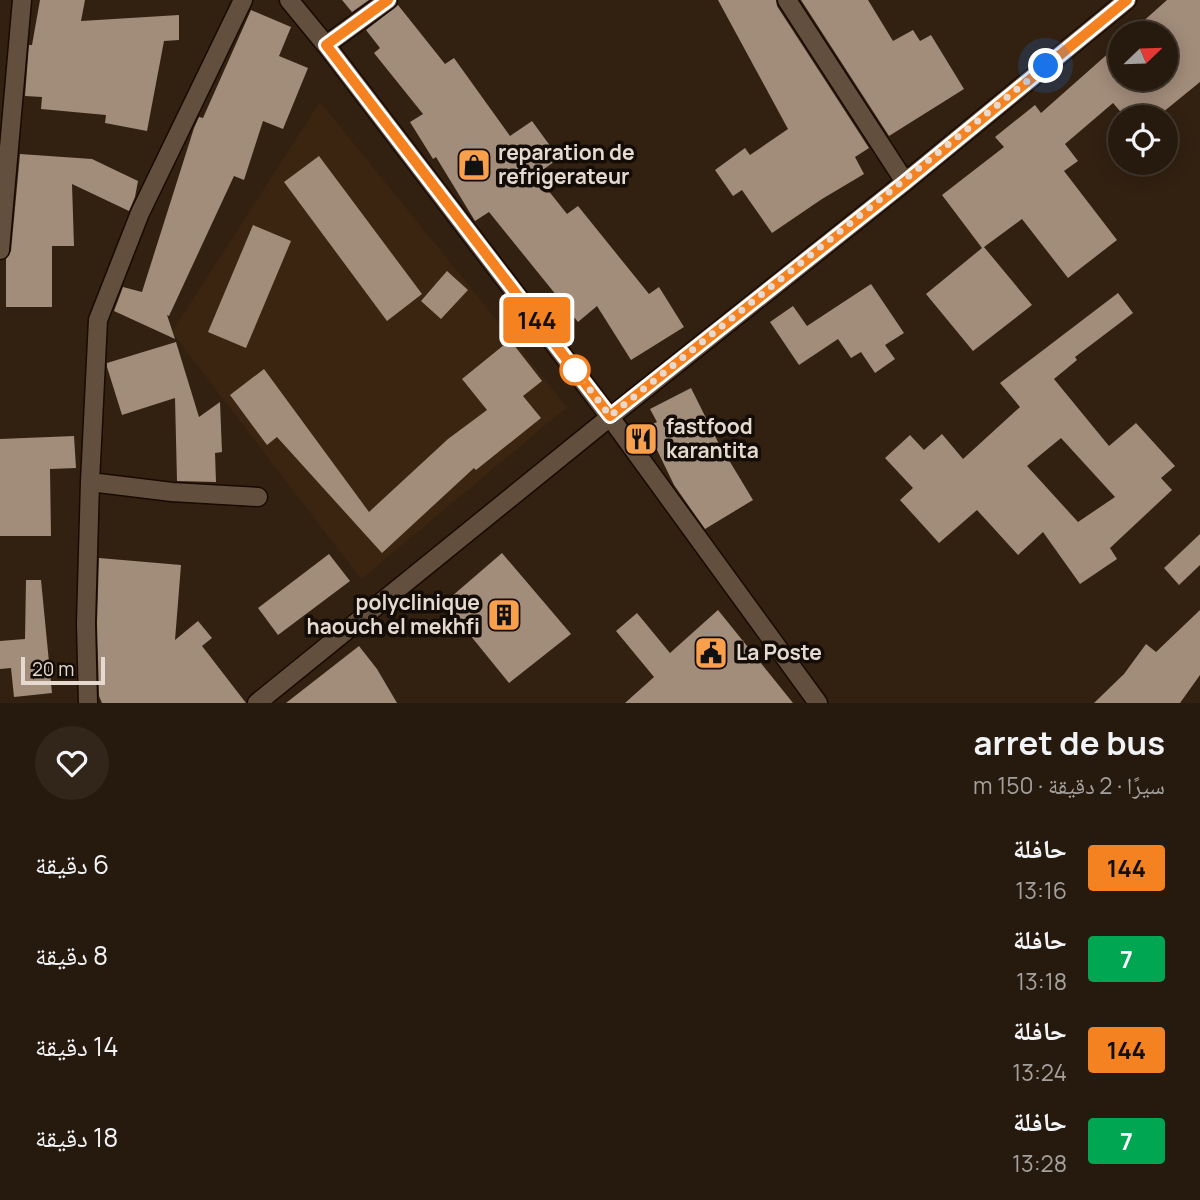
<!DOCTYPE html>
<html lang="ar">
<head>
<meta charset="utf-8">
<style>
	body { margin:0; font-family:Manrope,"Noto Naskh Arabic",sans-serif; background:#32261b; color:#f1f3f6; direction:rtl; height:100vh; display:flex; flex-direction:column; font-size:26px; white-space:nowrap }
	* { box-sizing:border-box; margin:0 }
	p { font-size:23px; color:#a4a09d }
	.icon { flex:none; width:38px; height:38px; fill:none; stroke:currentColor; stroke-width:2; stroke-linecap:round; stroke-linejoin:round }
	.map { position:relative; height:703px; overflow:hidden; direction:ltr }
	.details { display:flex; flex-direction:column; background:#26190d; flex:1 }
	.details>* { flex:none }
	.badge { padding:0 14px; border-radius:5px; font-size:24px; line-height:46px }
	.needle { width:46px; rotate:67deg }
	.tools { position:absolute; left:1108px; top:21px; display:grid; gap:14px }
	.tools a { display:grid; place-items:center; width:70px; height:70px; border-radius:50%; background:#26190d; box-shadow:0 4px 18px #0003,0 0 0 2px #42382e; font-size:35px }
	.scale { position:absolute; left:21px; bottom:18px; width:84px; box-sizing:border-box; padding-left:7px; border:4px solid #e6dad0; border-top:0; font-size:19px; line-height:24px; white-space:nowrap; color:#e6dad0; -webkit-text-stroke:5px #140c06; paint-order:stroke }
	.you { position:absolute; width:35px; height:35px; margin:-18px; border:5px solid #fff; border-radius:50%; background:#1a73e8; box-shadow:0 0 0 10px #1a73e833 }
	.map>.badge { position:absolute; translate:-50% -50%; box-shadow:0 0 0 4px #fff }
	.round { display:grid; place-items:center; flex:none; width:74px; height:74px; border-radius:37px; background:#32261b }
	.overview { display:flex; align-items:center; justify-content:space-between; height:119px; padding:0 35px }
	h1 { font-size:33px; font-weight:700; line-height:52px }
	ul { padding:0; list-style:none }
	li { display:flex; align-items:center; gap:21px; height:91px; padding:0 35px }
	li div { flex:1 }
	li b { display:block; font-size:26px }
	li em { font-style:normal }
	li .badge { min-width:77px; font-weight:700; text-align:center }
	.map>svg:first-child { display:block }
	.built { fill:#3c2510 }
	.building { fill:#a28c7a; fill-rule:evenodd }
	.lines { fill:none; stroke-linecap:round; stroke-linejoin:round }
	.minor-casing { stroke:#190a00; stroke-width:21 }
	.tertiary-casing { stroke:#190a00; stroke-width:21 }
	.minor { stroke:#634f3e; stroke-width:18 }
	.tertiary { stroke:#634f3e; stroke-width:18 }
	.line-casing { stroke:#fff; stroke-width:16 }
	.line { stroke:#f58220; stroke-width:10 }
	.walk { stroke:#e6dad0; stroke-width:7; stroke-dasharray:0 12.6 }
	.stop-dot { fill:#fff; stroke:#f58220; stroke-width:3.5 }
	.labels { text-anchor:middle; stroke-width:7; stroke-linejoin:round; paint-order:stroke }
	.poi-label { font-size:21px; font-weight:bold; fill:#e6dad0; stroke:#140c06; text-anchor:start }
</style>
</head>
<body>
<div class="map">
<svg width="1200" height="703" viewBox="0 0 1200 703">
	<rect width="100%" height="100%" fill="#322111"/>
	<path class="built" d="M 320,102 L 567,407 L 361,579 L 172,332 Z"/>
	<path class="building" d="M 40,0 L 85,0 L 81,21 L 179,15 L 179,40 L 164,41 L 147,131 L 105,123 L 106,115 L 41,109 L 42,97 L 25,96 L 29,45 L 32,45 Z
		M 342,0 L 369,0 L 352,12 Z
		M 718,0 L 776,0 L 777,6 L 869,148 L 855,157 L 864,174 L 822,199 L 772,233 L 742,190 L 733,196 L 715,170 L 745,148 L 750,155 L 788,129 Z
		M 801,0 L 868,0 L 893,41 L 913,30 L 920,41 L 931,35 L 964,89 L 889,136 Z
		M 1167,0 L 1200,0 L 1200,82 L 1157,117 L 1125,117 L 1113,103 L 1065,144 L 1078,161 L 1064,171 L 1117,240 L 1068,278 L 1022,219 L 984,247 L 1032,305 L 973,351 L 926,294 L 982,248 L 942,195 L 1004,147 L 995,137 L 1035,105 L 1041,113 L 1120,43 L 1120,79 L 1166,79 L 1166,33 L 1130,33 Z
		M 398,5 L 445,64 L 454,58 L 510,136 L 532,121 L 559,158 L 536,175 L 567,214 L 578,206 L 649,294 L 659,287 L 684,327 L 631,360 L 597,306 L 578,322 L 489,212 L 475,221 L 436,157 L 433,159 L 410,122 L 423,114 L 374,53 L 380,48 L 366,30 Z
		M 251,10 L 291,27 L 279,56 L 308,68 L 283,129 L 263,121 L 244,180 L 234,176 L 169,316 L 167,315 L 175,339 L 114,311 L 123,287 L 142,292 L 194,128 L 199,117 L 203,118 Z
		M 20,154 L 92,159 L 138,181 L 135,197 L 129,211 L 72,184 L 74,246 L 52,246 L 52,307 L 6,307 L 6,259 L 11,251 Z
		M 319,156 L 422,294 L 387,321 L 284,182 Z
		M 253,225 L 291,241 L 246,348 L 208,332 Z
		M 447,271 L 468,290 L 441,319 L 421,301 Z
		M 871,284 L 904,333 L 885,345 L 895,359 L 875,373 L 861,352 L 851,358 L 838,339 L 799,365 L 770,322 L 793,306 L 807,326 Z
		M 1118,293 L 1133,313 L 1075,357 L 1077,360 L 1054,379 L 1109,446 L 1136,423 L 1175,466 L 1161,478 L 1172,490 L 1110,548 L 1117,559 L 1080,584 L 1043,532 L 1018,555 L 977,510 L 939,543 L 900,500 L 913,488 L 885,458 L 910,435 L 924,450 L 942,434 L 963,459 L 1020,407 L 1000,383 ZM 1061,438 L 1115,497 L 1078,522 L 1027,466 Z
		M 510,340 L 542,381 L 523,396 L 541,418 L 476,470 L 474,468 L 382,553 L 277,437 L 267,445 L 230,395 L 264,369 L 369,512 L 448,439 L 487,410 L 462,379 Z
		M 176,342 L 199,417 L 220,402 L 222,452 L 215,453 L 216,482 L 177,481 L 175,398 L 122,415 L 107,367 L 107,363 Z
		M 691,388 L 718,442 L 753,500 L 705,529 L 674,485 L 646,427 L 657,422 L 650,409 Z
		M 74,436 L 76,468 L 50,469 L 51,536 L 0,536 L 0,439 Z
		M 1200,534 L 1200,565 L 1179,585 L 1164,568 Z
		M 502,553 L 571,634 L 509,683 L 444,603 Z
		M 329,554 L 350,581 L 278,635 L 258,608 Z
		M 99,558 L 181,565 L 175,640 L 198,621 L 212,638 L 202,646 L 246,703 L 102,703 L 99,696 L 97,623 Z
		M 26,580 L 41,580 L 52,693 L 14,697 L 11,668 L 0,669 L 0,641 L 25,639 Z
		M 718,610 L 793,703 L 625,703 L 654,677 L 616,631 L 637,613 L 670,653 Z
		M 1200,610 L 1200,675 L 1180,703 L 1094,703 L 1124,674 L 1146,644 L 1156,652 Z
		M 359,646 L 377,669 L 397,703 L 286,703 Z"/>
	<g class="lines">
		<defs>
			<path id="minor" d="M 787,0 L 905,182
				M 326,45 L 388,0
				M 0,250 L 22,0
				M 90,482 L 98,320 L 140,213 L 243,0
				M 88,703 L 86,623 L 90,482 L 172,492 L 258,497"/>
			<path id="tertiary" d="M 257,703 L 610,417 L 326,45 L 289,0
				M 818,703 L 610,417 L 905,182 L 1127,0"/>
		</defs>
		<use href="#minor" class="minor-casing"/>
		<use href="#tertiary" class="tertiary-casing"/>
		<use href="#minor" class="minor"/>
		<use href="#tertiary" class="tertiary"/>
	</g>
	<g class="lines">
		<defs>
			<path id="line" d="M 388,0 L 326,45 L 610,416 L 905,182 L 1127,0"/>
		</defs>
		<use href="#line" class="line-casing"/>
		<use href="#line" class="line"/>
		<path class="walk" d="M 575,370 L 610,416 L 1046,66"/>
	</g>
	<defs>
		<symbol id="shop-square" viewBox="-11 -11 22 22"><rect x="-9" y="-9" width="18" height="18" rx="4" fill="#f8a04b" stroke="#140c06"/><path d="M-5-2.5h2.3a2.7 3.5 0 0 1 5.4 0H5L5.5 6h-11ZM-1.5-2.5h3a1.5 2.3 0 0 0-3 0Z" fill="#111"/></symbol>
		<symbol id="restaurant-square" viewBox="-11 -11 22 22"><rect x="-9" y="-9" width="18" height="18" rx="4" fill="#f8a04b" stroke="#140c06"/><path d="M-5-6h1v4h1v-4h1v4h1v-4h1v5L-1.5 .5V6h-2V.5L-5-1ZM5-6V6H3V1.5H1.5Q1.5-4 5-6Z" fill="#111"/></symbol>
		<symbol id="building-square" viewBox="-11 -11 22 22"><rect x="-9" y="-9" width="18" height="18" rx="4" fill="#f8a04b" stroke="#140c06"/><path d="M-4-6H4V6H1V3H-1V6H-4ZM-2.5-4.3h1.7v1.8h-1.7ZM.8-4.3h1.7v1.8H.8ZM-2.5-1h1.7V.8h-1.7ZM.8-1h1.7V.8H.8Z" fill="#111"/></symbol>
		<symbol id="civic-square" viewBox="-11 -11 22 22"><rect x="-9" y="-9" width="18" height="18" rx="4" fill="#f8a04b" stroke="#140c06"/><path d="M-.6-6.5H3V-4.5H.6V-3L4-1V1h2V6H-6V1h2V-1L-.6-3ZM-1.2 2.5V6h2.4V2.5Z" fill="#111"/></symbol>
	</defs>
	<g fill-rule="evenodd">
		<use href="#shop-square" x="455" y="146" width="38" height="38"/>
		<use href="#restaurant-square" x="622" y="420" width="38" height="38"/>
		<use href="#building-square" x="485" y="596" width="38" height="38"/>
		<use href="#civic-square" x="692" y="634" width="38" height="38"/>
	</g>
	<circle class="stop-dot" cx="575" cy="370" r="14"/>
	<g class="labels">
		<g class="poi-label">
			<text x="498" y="160">reparation de<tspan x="498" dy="24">refrigerateur</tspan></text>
			<text x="666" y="434">fastfood<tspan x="666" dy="24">karantita</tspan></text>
			<text x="480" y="610" text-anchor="end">polyclinique<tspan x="480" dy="24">haouch el mekhfi</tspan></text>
			<text x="736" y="660">La Poste</text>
		</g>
	</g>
</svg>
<div class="tools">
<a><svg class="needle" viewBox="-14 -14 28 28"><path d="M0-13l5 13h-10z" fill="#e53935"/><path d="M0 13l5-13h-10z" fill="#a4a09d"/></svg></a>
<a><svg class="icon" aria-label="locate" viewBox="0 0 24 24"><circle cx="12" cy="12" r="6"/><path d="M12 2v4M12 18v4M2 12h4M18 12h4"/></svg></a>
</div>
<div class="scale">20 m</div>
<div class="you" style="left:1046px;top:66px"></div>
<b class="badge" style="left:537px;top:320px;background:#f58220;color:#111">144</b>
</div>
<section class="details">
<div class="overview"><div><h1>arret de bus</h1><p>سيرًا · 2 دقيقة · 150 m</p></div><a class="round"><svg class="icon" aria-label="heart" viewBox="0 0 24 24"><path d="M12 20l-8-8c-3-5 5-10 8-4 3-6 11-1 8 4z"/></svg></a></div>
<ul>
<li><span class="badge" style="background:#f58220;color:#111">144</span><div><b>حافلة</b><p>13:16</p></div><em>6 دقيقة</em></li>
<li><span class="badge" style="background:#00a651;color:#fff">7</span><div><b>حافلة</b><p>13:18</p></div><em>8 دقيقة</em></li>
<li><span class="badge" style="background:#f58220;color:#111">144</span><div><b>حافلة</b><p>13:24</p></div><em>14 دقيقة</em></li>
<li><span class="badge" style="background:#00a651;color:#fff">7</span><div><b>حافلة</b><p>13:28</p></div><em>18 دقيقة</em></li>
</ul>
</section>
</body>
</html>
